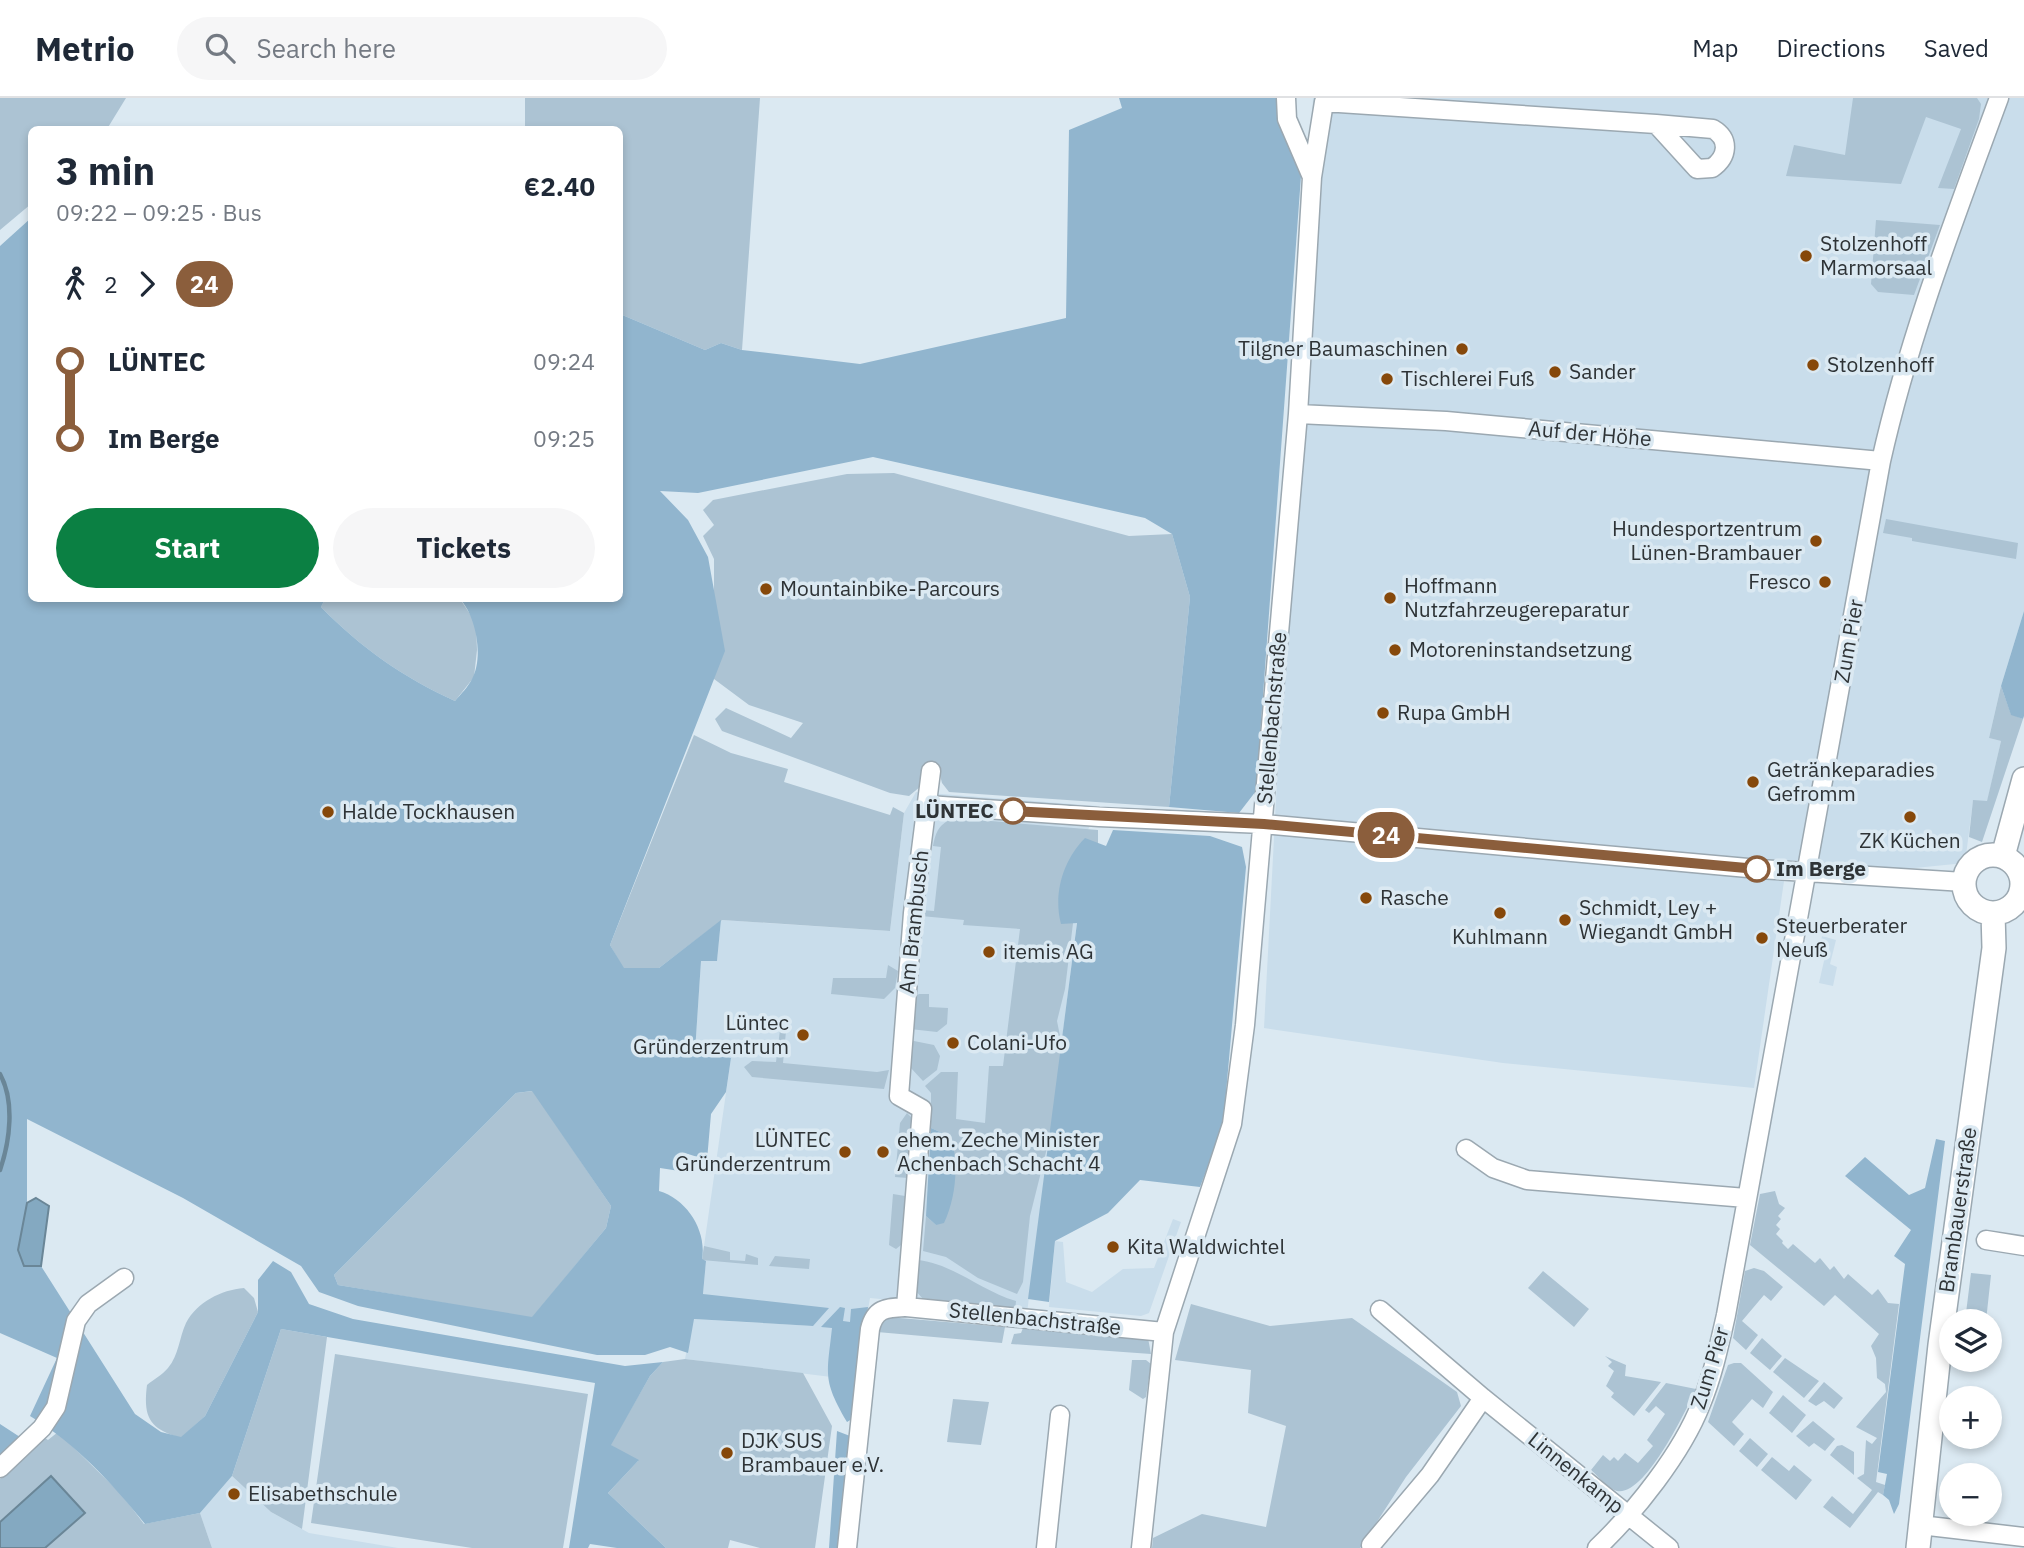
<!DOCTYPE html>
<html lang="en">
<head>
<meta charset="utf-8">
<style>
	body { margin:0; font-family:"IBM Plex Sans",sans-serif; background:#f6f6f7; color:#1f2937; height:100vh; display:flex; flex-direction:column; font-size:26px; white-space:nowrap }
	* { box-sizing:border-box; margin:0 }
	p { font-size:23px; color:#747a83 }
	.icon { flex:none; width:38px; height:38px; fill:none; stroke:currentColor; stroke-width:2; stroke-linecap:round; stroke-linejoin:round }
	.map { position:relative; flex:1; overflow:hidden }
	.details { position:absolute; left:28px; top:28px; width:595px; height:476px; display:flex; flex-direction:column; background:#fff; border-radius:10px; box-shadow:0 4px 10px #0003 }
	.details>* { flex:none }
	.badge { padding:0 14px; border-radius:23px; font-size:24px; line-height:46px }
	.tools { position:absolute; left:1939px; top:1211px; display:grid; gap:14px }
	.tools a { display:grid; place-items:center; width:63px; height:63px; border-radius:50%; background:#fff; box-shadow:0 4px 10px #0003; font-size:35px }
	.map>.badge { position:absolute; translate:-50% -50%; box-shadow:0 0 0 4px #fff }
	.legs { display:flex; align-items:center; gap:10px; height:77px; padding:0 28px; font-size:23px }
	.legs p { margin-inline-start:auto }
	.summary { display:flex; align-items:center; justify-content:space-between; height:119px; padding:0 28px }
	h1 { font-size:38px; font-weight:800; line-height:52px }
	.cta { display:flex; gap:14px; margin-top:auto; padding:14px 28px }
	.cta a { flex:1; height:80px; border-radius:42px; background:#0b8043; color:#fff; font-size:28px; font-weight:800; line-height:80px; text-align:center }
	.cta a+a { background:#f6f6f7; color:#1f2937 }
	ul { padding:0 28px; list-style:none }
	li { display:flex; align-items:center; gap:24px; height:77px; font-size:26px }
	li i { display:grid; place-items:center; width:10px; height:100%; margin:0 9px; background:currentColor }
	li i::after { content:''; width:18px; height:18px; margin:-9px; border:5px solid; border-radius:50%; background:#fff }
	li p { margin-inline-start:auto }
	li:first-child i { background:linear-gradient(#0000 50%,currentColor 0) }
	li:last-child i { background:linear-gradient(currentColor 50%,#0000 0) }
	header { display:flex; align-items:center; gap:42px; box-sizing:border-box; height:98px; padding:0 35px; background:#fff; border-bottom:2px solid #e0e1e3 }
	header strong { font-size:33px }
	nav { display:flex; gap:38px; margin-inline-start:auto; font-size:24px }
	.search { width:490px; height:63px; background:#f6f6f7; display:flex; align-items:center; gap:18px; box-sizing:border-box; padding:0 24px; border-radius:38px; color:#747a83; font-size:26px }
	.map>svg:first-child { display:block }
	.built { fill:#c9ddeb }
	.green { fill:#acc3d3 }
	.forest { fill:#91b5ce; fill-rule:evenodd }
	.water { fill:#84a9c1; stroke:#6a8697; stroke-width:2 }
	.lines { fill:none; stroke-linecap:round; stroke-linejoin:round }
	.stream { stroke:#6a8697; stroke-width:4.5 }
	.minor-casing { stroke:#9ba8b1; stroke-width:21 }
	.major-casing { stroke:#9ba8b1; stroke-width:26 }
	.minor { stroke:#fff; stroke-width:18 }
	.major { stroke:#fff; stroke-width:23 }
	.line-1-casing { stroke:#fff; stroke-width:16 }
	.line-1 { stroke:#8b5e3c; stroke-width:10 }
	.poi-dot { fill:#86480a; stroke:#dbe9f2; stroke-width:2.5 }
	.stop-1-dot { fill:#fff; stroke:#8b5e3c; stroke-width:3.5 }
	.labels { text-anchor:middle; stroke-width:7; stroke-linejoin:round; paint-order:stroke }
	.poi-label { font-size:21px; fill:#2e3336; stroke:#dbe9f2; text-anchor:start }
	.street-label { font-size:21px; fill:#2e3336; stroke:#dbe9f2 }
	.stop-label { font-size:21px; font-weight:bold; fill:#2e3336; stroke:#dbe9f2; text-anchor:end }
</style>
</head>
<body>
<header>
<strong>Metrio</strong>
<div class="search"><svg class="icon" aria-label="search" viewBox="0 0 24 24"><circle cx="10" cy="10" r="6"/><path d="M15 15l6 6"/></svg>Search here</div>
<nav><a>Map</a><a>Directions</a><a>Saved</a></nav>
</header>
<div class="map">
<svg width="2024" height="1450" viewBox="0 0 2024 1450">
	<rect width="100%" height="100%" fill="#dbe9f2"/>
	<path class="built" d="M 1313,0 L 2024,0 L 2024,513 L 2001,588 L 1989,640 L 2001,643 L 1987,704 L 1973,703 L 1965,765 L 1784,783 L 1754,990 L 1503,965 L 1264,930 Z
		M 916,694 L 1097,708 L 1085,740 L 1077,824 L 1027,1215 L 870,1200 L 856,1282 L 685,1261 L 693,1221 L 813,1228 L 703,1196 L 706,1163 L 702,1162 L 731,960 L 695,954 L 701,863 L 717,863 L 721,822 L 890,833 L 904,715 Z
		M 1822,838 L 1836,842 L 1830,866 L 1837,869 L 1833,888 L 1819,885 L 1826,854 L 1819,852 Z
		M 1173,1121 L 1181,1124 L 1149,1215 L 1141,1218 L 1049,1209 L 1055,1143 L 1063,1144 L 1066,1184 L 1092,1194 L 1123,1171 L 1154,1170 Z
		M 232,1378 L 271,1414 L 309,1435 L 398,1450 L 212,1450 L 200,1415 Z"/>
	<path class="green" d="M 0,0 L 126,0 L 107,31 L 32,32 L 31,106 L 0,132 Z
		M 525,0 L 760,0 L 742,252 L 721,245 L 705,252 L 620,216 L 620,32 L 525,32 Z
		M 1853,0 L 1977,0 L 1981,6 L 1979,21 L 1954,91 L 1938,90 L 1961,31 L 1926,19 L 1901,86 L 1786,78 L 1794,47 L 1845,57 Z
		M 1876,122 L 1940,127 L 1914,197 L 1878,194 L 1871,186 Z
		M 894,375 L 1129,438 L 1172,436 L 1190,499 L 1169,709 L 949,694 L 942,685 L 939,673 L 909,698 L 890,695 L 722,633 L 715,621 L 726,610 L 791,640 L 803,625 L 749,607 L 714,581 L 714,461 L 703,438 L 714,427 L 703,412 L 713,402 L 847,376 Z
		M 1886,421 L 2018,445 L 2016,461 L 1912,443 L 1912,440 L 1883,435 Z
		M 325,501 L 460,501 L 476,525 L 477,552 L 474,579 L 455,603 C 404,580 360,549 321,509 Z
		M 2001,588 L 2011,616 L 2023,621 L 1982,744 L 1969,739 L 1973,702 L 1987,703 L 2001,643 L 1989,640 Z
		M 694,637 L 731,655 L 788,671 L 784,684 L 890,717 L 893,709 L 904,715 L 890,833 L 722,822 L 659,870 L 623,870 L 610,847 Z
		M 954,720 L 1098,732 L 1098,754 L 1074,817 L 1065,891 L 1057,923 L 1063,953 L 1052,1030 L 1030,1118 L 1023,1184 L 1017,1196 L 978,1180 L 946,1159 L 923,1153 L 926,1118 L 936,1127 L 951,1039 L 931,1030 L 931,995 L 925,988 L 941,974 L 958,974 L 956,1021 L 985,1025 L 989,968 L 1003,968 L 1020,831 L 963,827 L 964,822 L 921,818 L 921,812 L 934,813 L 941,749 L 933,748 C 936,733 939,726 954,720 Z
		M 888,867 L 898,873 L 895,890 L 884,901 L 831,896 L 833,880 L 886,880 Z
		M 919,896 L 929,896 L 929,909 L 948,910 L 947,926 L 937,934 L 910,931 L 913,900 Z
		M 780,932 L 786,933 L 783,965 L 877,974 L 889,972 L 884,991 L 752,979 L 744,969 L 752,963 L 776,964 Z
		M 909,942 L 934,947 L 940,958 L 937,972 L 923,983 L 910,969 Z
		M 533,993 L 611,1108 L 606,1130 L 532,1220 L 338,1187 L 334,1177 L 516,995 Z
		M 907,1015 L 914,1022 L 908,1080 L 895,1079 L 900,1025 Z
		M 1775,1093 L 1779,1106 L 1785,1110 L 1778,1118 L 1781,1121 L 1776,1127 L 1780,1131 L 1776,1136 L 1783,1143 L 1782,1145 L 1788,1151 L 1793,1146 L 1815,1165 L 1820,1160 L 1830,1172 L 1834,1168 L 1844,1181 L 1848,1176 L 1872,1197 L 1878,1191 L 1888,1205 L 1899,1206 L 1876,1384 L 1885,1387 L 1883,1397 L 1878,1394 L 1850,1430 L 1823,1409 L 1832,1398 L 1853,1416 L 1872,1392 L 1857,1380 L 1864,1376 L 1866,1342 L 1872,1346 L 1877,1340 L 1856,1329 L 1886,1294 L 1885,1286 L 1877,1280 L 1876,1260 L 1871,1248 L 1879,1236 L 1835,1197 L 1824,1208 L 1750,1147 L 1760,1096 Z
		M 893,1096 L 905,1098 L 901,1147 L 896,1151 L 889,1147 Z
		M 704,1148 L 730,1154 L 730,1162 L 745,1163 L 746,1156 L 758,1160 L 758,1167 L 702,1162 Z
		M 775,1158 L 810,1161 L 809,1171 L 769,1168 Z
		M 918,1162 C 954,1166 981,1193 1016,1203 L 1015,1214 L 923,1201 L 915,1192 Z
		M 1754,1170 L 1764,1173 L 1783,1189 L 1771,1203 L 1764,1197 L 1742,1223 L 1758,1237 L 1746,1252 L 1733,1240 L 1745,1173 Z
		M 1543,1173 L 1589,1211 L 1574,1229 L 1528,1190 Z
		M 1971,1175 L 1991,1177 L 1986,1223 L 1965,1223 Z
		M 244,1190 L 254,1200 L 258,1214 L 205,1318 L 181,1340 C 149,1331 143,1319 147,1287 C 153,1282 162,1277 168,1270 C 179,1257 179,1240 186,1225 C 197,1204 221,1192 244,1190 Z
		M 1191,1206 L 1270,1228 L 1352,1220 L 1457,1294 L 1461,1308 L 1406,1379 L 1360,1450 L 1152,1450 L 1153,1440 L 1202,1416 L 1266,1429 L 1286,1328 L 1248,1315 L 1251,1272 L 1175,1262 Z
		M 888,1219 L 1005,1229 L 1002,1245 L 877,1234 L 879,1224 Z
		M 1023,1230 L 1148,1240 L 1151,1256 L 1011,1246 L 1014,1236 L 1021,1235 Z
		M 281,1231 L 327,1239 L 302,1431 L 271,1414 L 232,1378 Z
		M 1762,1240 L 1782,1258 L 1770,1272 L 1750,1255 Z
		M 335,1256 L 588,1296 L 563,1450 L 472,1450 L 311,1425 Z
		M 1605,1258 L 1626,1267 L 1625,1278 L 1661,1284 L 1634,1318 L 1611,1299 L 1614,1295 L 1606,1288 L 1614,1273 L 1608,1268 L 1612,1264 Z
		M 1785,1260 L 1819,1283 L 1804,1300 L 1773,1274 Z
		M 685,1261 L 803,1275 L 832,1328 L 815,1450 L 760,1450 L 730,1442 L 728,1450 L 666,1450 L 608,1395 L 638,1363 L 610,1347 L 650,1278 L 663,1264 Z
		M 1132,1262 L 1146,1262 L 1151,1266 L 1146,1299 L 1143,1301 L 1129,1292 Z
		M 1734,1265 L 1741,1265 L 1773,1294 L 1763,1310 L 1752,1301 L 1732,1324 L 1744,1336 L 1734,1348 L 1708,1324 L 1728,1267 Z
		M 1824,1284 L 1843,1300 L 1834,1311 L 1824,1303 L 1816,1308 L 1808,1303 Z
		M 1666,1285 L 1696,1291 C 1686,1312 1645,1399 1617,1393 C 1608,1391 1599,1379 1591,1372 L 1603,1357 L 1610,1363 L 1614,1359 L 1618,1363 L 1625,1355 L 1638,1365 L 1653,1348 L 1647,1342 L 1665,1316 L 1656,1308 L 1649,1315 L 1645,1312 Z
		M 1783,1297 L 1806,1317 L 1792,1335 L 1769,1315 Z
		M 953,1301 L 989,1304 L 981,1347 L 947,1344 Z
		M 1813,1323 L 1835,1341 L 1825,1353 L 1814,1345 L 1809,1349 L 1796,1338 Z
		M 58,1334 L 122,1397 L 144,1426 L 200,1415 L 212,1450 L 0,1450 L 0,1381 L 45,1340 L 48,1342 Z
		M 1750,1340 L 1768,1356 L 1757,1369 L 1739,1353 Z
		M 1842,1347 L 1854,1354 L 1854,1377 L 1830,1357 L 1837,1348 Z
		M 1772,1359 L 1789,1373 L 1794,1367 L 1812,1382 L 1796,1402 L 1761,1372 Z"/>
	<path class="forest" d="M 1119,0 L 1279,0 L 1301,78 L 1256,693 L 1239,715 L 1169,709 L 1190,499 L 1172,436 L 1145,420 L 873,359 L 698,395 L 660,393 L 688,422 L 708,459 L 725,553 L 610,847 L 624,870 L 659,870 L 721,822 L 717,863 L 701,863 L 695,954 L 731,960 L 726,994 L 711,1016 L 707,1062 L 688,1056 L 686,1074 L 660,1070 L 659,1093 C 687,1101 707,1133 702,1161 L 706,1163 L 703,1196 L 829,1210 L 813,1228 L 694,1221 L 688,1255 L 670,1249 L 645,1257 L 597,1257 L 358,1208 L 319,1194 L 301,1168 L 183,1100 L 27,1021 L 27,1105 L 18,1152 L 24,1168 L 41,1168 L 135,1316 L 161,1334 L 181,1339 L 205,1318 L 258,1214 L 258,1182 L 273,1163 L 291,1174 L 309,1206 L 353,1221 L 625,1268 L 663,1264 L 650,1278 L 611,1347 L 639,1362 L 608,1395 L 666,1450 L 617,1450 L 590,1446 L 588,1450 L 569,1450 L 595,1285 L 281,1231 L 232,1378 L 200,1415 L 145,1426 C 112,1385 75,1345 30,1318 L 57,1260 L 0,1235 L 0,148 L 31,120 L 32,500 L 325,501 L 321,509 C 360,549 404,580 455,603 C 461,596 468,589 472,581 C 484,559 476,518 460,501 L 620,500 L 620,216 L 705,252 L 721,245 L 742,252 L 860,266 L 1066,220 L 1069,32 L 1122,10 ZM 532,993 L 611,1108 L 606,1130 L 532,1219 L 338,1187 L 334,1177 L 516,995 Z
		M 2024,513 L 2024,618 L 2023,621 L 2011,617 L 2001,588 Z
		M 1113,732 L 1210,738 L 1242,749 L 1246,769 L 1223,1029 L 1200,1089 L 1140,1082 L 1108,1115 L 1055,1143 L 1049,1204 L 1028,1201 L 1077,825 L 1061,826 C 1053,796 1063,762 1085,740 L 1106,748 Z
		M 931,1030 L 951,1039 C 959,1066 956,1100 944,1125 L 936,1127 L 926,1118 Z
		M 1936,1041 L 1945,1043 L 1899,1406 L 1894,1416 L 1889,1402 L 1883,1397 L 1887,1376 L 1878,1374 L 1905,1166 L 1894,1158 L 1911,1132 L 1845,1078 L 1865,1059 L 1909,1097 L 1925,1090 Z
		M 840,1209 L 845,1210 L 843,1223 L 850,1224 L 851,1211 L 868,1209 L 853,1310 L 857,1318 L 847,1324 C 822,1281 827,1277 832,1230 L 821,1229 Z
		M 0,1326 L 23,1341 L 0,1370 Z
		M 837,1333 L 850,1338 L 837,1450 L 829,1450 Z"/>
	<path class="water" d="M 36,1100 L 49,1108 L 41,1168 L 24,1168 L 18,1152 L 27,1105 Z
		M 51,1378 L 85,1415 L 45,1450 L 0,1450 L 0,1424 Z"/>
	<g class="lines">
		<path class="stream" d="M 0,976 C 15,1003 10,1043 0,1072"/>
		<defs>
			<path id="minor" d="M 1286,0 L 1287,21 L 1312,79
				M 1298,316 L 1446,323 L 1881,363
				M 928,707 L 1099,719 L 1263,726 L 1759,771 L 1964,784
				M 2023,785 L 2024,785
				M 1466,1051 L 1493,1070 L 1527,1082 L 1746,1100
				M 1986,1142 L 2024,1148
				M 906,1209 L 922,1011 L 899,998 L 913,815 L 931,673
				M 1380,1212 L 1483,1300 L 1669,1450
				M 0,1370 L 42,1330 L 56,1309 L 76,1223 L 88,1206 L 124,1180
				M 1920,1427 L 2024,1439
				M 1371,1447 L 1430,1377 L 1483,1300
				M 847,1450 L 870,1231 C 875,1210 886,1210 906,1209 L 1164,1234
				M 1046,1450 L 1060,1317
				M 1141,1450 L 1164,1234 L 1232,1026 L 1245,927 L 1298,316 L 1312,79 L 1324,4 L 1656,26 L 1697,71 L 1712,70 C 1728,59 1730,41 1713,31 L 1656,26
				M 1597,1450 C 1635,1414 1682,1355 1701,1306 C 1713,1277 1719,1248 1726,1217 L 1881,363 C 1909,238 1955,120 1999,0"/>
			<path id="major" d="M1964 786a29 29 0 1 1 58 0a29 29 0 1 1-58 0Z
				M 2003,758 L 2024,681
				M 1918,1450 L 1940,1247 L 1994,850 L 1993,815"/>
		</defs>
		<use href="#minor" class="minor-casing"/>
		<use href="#major" class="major-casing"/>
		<use href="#minor" class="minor"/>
		<use href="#major" class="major"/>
	</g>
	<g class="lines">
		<defs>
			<path id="line-1" d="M 1013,713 L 1264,726 L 1757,771"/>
		</defs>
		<use href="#line-1" class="line-1-casing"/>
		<use href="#line-1" class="line-1"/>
	</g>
	<g class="poi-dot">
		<circle cx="1806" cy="158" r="7"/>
		<circle cx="1462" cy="251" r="7"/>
		<circle cx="1813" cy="267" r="7"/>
		<circle cx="1555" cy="274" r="7"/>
		<circle cx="1387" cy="281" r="7"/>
		<circle cx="1816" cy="443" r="7"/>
		<circle cx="1825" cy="484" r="7"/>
		<circle cx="766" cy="491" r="7"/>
		<circle cx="1390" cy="500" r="7"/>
		<circle cx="1395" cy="552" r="7"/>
		<circle cx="1383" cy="615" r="7"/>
		<circle cx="1753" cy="684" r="7"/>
		<circle cx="328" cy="714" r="7"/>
		<circle cx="1910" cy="719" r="7"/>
		<circle cx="1366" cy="800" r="7"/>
		<circle cx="1500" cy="815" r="7"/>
		<circle cx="1565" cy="822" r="7"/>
		<circle cx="1762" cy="840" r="7"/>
		<circle cx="989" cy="854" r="7"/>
		<circle cx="803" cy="937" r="7"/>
		<circle cx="953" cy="945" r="7"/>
		<circle cx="845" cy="1054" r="7"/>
		<circle cx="883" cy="1054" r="7"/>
		<circle cx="1113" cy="1149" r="7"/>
		<circle cx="727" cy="1355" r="7"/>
		<circle cx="234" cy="1396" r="7"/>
	</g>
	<g class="stop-1-dot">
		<circle cx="1013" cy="713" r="12"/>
		<circle cx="1757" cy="771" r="12"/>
	</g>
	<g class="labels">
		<g class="poi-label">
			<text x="1820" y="153">Stolzenhoff<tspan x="1820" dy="24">Marmorsaal</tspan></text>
			<text x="1448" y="258" text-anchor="end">Tilgner Baumaschinen</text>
			<text x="1827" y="274">Stolzenhoff</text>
			<text x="1569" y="281">Sander</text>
			<text x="1401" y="288">Tischlerei Fuß</text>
			<text x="1802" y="438" text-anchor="end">Hundesportzentrum<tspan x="1802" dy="24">Lünen-Brambauer</tspan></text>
			<text x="1811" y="491" text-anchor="end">Fresco</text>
			<text x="1404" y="495">Hoffmann<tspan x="1404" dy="24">Nutzfahrzeugereparatur</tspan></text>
			<text x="780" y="498">Mountainbike-Parcours</text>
			<text x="1409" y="559">Motoreninstandsetzung</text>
			<text x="1397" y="622">Rupa GmbH</text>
			<text x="1767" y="679">Getränkeparadies<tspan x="1767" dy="24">Gefromm</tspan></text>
			<text x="342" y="721">Halde Tockhausen</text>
			<text x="1910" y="750" text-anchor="middle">ZK Küchen</text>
			<text x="1380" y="807">Rasche</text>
			<text x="1579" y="817">Schmidt, Ley +<tspan x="1579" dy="24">Wiegandt GmbH</tspan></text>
			<text x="1776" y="835">Steuerberater<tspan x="1776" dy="24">Neuß</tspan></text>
			<text x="1500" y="846" text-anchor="middle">Kuhlmann</text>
			<text x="1003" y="861">itemis AG</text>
			<text x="789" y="932" text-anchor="end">Lüntec<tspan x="789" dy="24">Gründerzentrum</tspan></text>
			<text x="967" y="952">Colani-Ufo</text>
			<text x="831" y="1049" text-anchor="end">LÜNTEC<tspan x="831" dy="24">Gründerzentrum</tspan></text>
			<text x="897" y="1049">ehem. Zeche Minister<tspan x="897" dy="24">Achenbach Schacht 4</tspan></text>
			<text x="1127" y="1156">Kita Waldwichtel</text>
			<text x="741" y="1350">DJK SUS<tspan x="741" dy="24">Brambauer e.V.</tspan></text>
			<text x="248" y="1403">Elisabethschule</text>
		</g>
		<g class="street-label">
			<text transform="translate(1590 336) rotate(5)" y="7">Auf der Höhe</text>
			<text transform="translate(1849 543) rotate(-80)" y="7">Zum Pier</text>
			<text transform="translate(1272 620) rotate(-85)" y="7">Stellenbachstraße</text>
			<text transform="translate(914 824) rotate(-84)" y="7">Am Brambusch</text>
			<text transform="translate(1958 1112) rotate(-82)" y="7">Brambauerstraße</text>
			<text transform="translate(1035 1221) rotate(6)" y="7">Stellenbachstraße</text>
			<text transform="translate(1710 1270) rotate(-73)" y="7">Zum Pier</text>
			<text transform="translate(1576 1375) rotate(39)" y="7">Linnenkamp</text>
		</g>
		<g class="stop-label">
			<text x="994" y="720">LÜNTEC</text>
			<text x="1776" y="778" text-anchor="start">Im Berge</text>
		</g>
	</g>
</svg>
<div class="tools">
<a><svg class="icon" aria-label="layers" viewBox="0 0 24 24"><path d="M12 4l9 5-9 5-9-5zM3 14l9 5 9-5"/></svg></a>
<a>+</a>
<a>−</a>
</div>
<b class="badge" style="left:1386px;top:737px;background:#8b5e3c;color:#fff">24</b>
<section class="details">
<div class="summary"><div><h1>3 min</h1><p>09:22 – 09:25 · Bus</p></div><b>€2.40</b></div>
<div class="legs"><svg class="icon" aria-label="walk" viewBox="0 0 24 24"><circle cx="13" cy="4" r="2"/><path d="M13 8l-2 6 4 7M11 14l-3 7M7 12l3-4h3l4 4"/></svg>2<svg class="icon" aria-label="forward" viewBox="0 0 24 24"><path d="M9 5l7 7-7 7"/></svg><b class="badge" style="background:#8b5e3c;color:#fff">24</b></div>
<ul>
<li><i style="color:#8b5e3c"></i><b>LÜNTEC</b><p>09:24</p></li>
<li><i style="color:#8b5e3c"></i><b>Im Berge</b><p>09:25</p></li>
</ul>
<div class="cta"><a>Start</a><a>Tickets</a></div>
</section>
</div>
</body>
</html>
